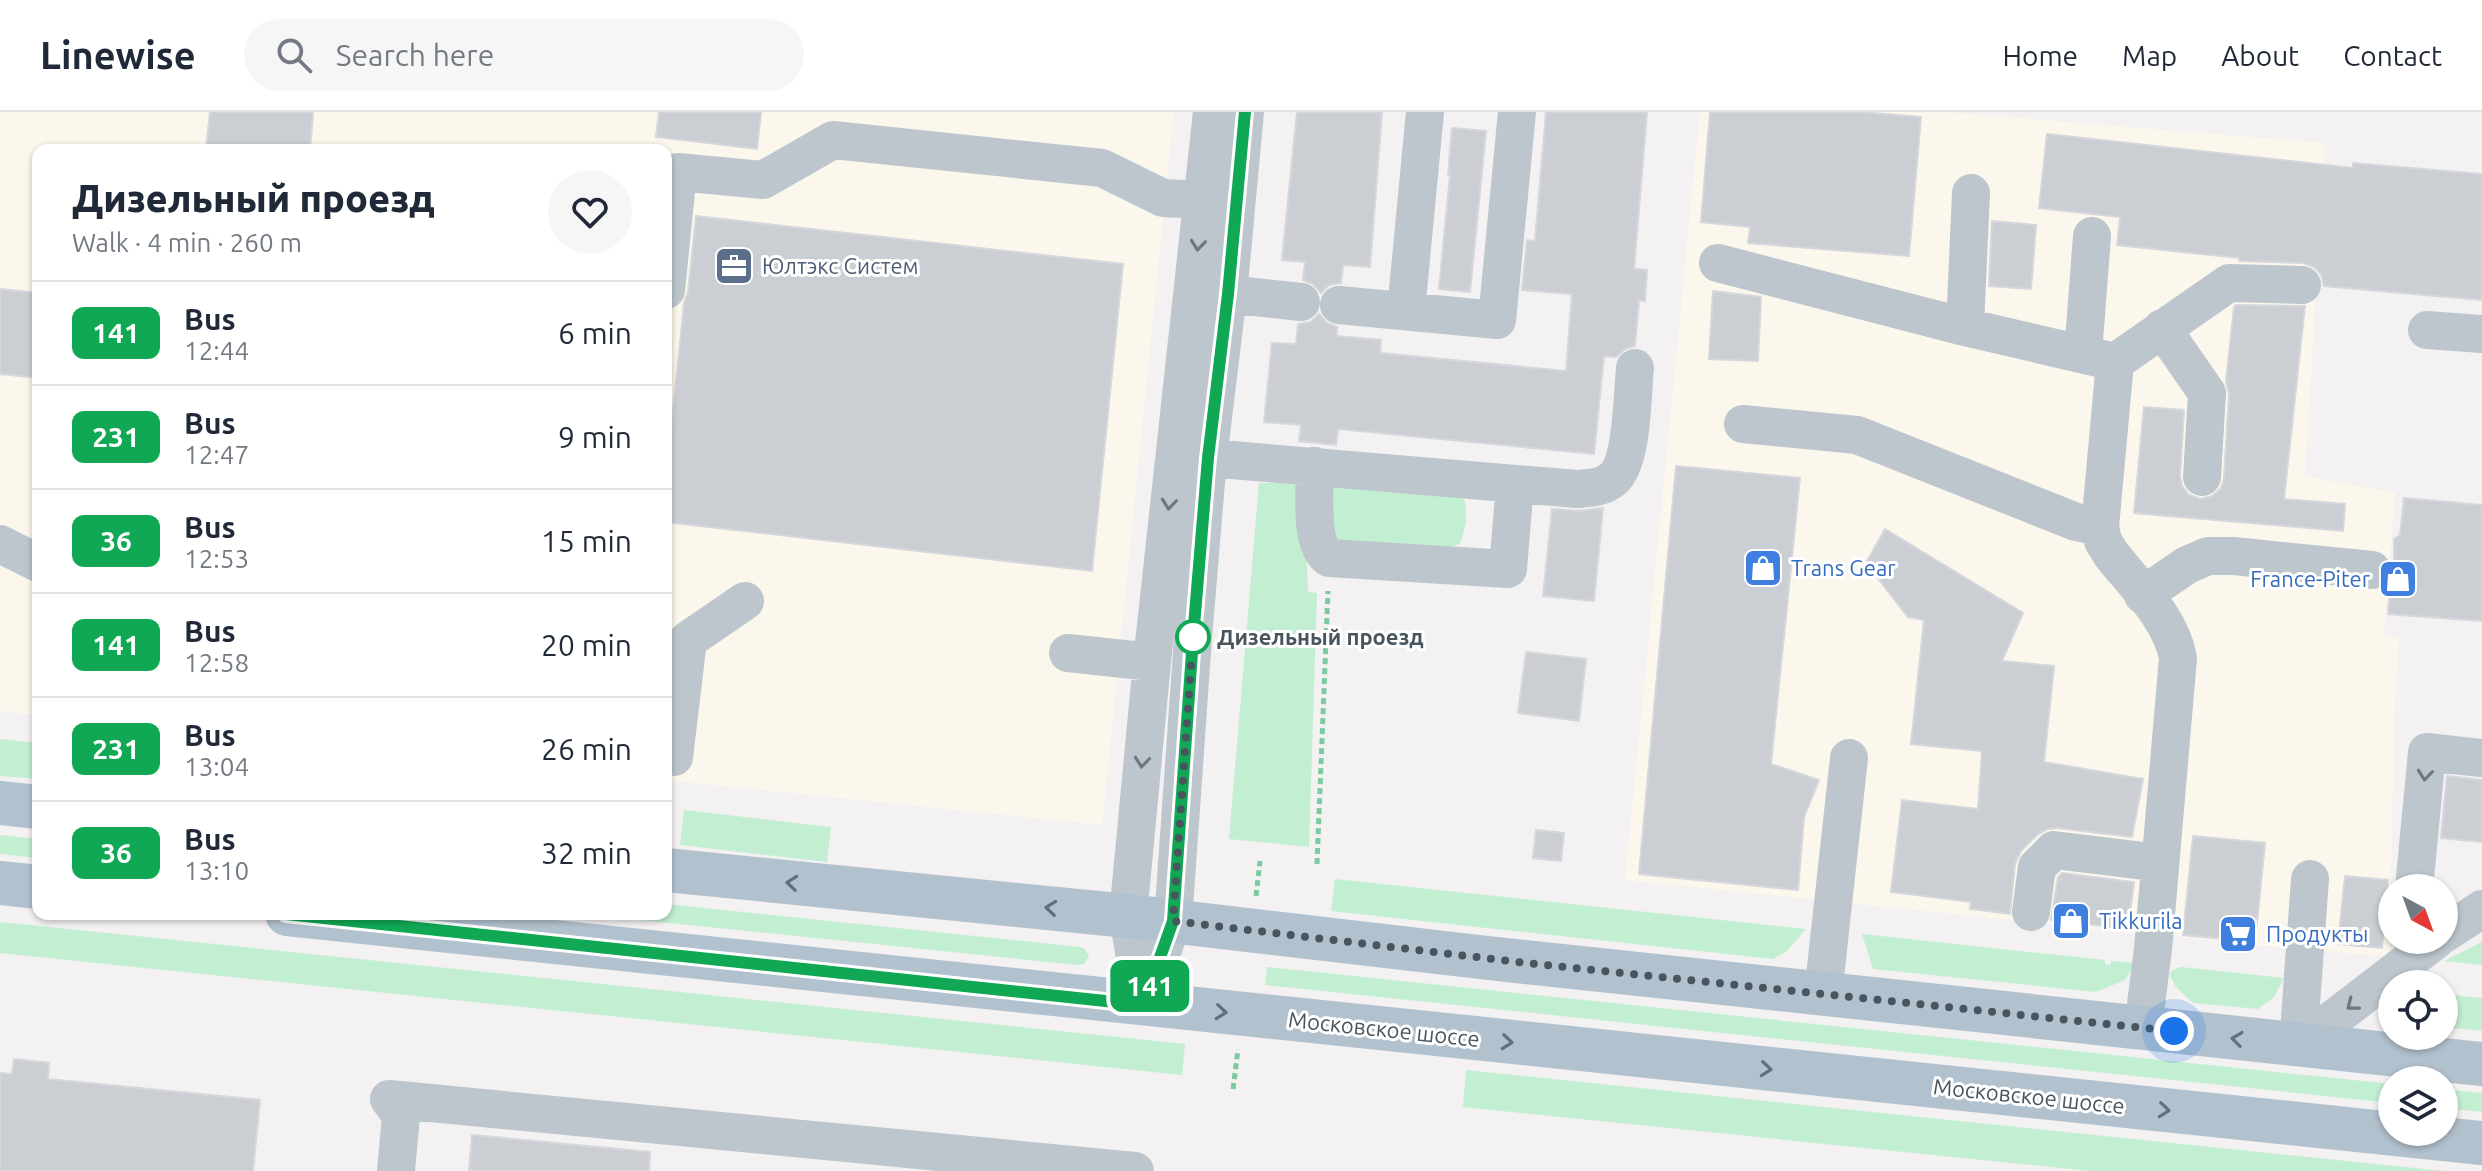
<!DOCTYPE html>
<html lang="en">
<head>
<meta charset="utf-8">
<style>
	body { margin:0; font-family:Ubuntu,sans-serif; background:#f6f6f7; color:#1f2937; height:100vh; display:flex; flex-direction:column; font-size:30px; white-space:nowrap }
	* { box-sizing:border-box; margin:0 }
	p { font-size:26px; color:#747a83 }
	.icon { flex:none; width:44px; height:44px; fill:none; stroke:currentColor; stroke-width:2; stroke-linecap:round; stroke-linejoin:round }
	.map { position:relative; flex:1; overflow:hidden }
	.drawer { position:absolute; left:32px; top:32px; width:640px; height:776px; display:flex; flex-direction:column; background:#fff; border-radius:16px; box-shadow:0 2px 6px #0004 }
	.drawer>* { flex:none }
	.badge { padding:0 16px; border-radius:12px; font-size:28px; line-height:52px }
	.needle { width:52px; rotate:139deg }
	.buttons { position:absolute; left:2378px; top:762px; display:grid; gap:16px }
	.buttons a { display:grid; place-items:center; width:80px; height:80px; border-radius:50%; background:#fff; box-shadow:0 2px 6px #0004; font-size:40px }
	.you { position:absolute; width:40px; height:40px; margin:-20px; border:6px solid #fff; border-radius:50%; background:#1a73e8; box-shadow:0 0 0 12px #1a73e833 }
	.map>.badge { position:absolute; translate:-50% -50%; box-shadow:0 0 0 4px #fff }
	.round { display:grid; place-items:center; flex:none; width:84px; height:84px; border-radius:42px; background:#f6f6f7 }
	.head { display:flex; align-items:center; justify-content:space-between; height:136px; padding:0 40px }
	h1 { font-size:38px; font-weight:800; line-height:60px }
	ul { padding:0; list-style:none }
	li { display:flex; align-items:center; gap:24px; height:104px; padding:0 40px; border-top:2px solid #e0e1e3 }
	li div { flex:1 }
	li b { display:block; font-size:30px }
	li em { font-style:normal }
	li .badge { min-width:88px; font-weight:700; text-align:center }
	header { display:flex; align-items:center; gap:48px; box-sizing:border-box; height:112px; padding:0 40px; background:#fff; border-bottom:2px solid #e0e1e3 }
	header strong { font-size:38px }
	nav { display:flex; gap:44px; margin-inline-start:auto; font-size:28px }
	.search { width:560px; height:72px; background:#f6f6f7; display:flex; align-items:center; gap:20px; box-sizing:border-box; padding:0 28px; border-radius:44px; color:#747a83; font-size:30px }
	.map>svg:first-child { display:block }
	.commercial { fill:#fcf7ec }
	.green { fill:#c2eed1 }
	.building { fill:#cbced3; stroke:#d5d7dc; stroke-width:2 }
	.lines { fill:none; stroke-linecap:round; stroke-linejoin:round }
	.path { stroke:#7bcba0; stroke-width:5; stroke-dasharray:6 4; stroke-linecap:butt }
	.minor { stroke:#bdc6cd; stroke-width:38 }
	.major { stroke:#b2c1ce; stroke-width:44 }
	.oneway { stroke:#6c777f }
	.oneway2 { stroke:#63707a }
	.line-casing { stroke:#fff; stroke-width:18 }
	.line { stroke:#10a855; stroke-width:12 }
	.walk { stroke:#49555e; stroke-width:8; stroke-dasharray:0 14.4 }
	.stop-dot { fill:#fff; stroke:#10a855; stroke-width:4 }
	.labels { text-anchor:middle; stroke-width:6; stroke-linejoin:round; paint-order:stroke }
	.service-label { font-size:22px; fill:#4e5e75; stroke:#fff; text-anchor:start }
	.shop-label { font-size:22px; fill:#366cbe; stroke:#fff; text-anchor:start }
	.stop-label { font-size:22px; font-weight:bold; fill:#49555e; stroke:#fff; text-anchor:start }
	.street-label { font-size:22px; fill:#49555e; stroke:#fff }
</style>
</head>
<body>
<header>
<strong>Linewise</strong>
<div class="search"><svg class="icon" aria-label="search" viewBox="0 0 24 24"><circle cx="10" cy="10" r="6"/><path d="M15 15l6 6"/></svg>Search here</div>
<nav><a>Home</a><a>Map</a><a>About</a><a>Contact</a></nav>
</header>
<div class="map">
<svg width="2482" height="1059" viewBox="0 0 2482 1059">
	<rect width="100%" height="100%" fill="#f3f1f1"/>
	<path class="commercial" d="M 0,0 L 1174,0 L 1102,713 L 666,668 L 666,38 L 38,38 L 38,603 L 0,599 Z
		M 1700,0 L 1944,0 L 2325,31 L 2305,364 L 2395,381 L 2384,524 L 2399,527 L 2395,585 L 2389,844 L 2304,838 L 1625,768 Z"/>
	<path class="green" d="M 1326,368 L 1464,386 C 1468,403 1466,415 1460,431 L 1453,435 L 1329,428 Z
		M 1259,371 L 1304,371 L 1308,480 L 1317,481 L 1309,735 L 1229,727 Z
		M 0,627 L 38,631 L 38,667 L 0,664 Z
		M 684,698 L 831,715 L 827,750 L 680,733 Z
		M 0,723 L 38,727 L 38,746 L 0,742 Z
		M 1335,767 L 1806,817 L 1787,839 L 1773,847 L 1331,799 Z
		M 666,792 L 1080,835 L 1085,837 L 1089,845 L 1084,852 L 1078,853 L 582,802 L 666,802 Z
		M 0,810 L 1185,932 L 1182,963 L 0,841 Z
		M 1862,822 L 2105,848 L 2105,852 L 2110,853 L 2111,849 L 2136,851 L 2125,868 L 2096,880 L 1873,857 Z
		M 2482,830 L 2482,853 L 2444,849 Z
		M 1267,855 L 2392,972 L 2392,991 L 1265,873 Z
		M 2181,855 L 2284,866 L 2274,885 L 2258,897 L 2193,891 L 2176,875 L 2170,864 L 2171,859 Z
		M 2444,882 L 2482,886 L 2482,919 L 2444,915 Z
		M 1466,958 L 2444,1059 L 2090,1059 L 1463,995 Z
		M 2444,977 L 2482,981 L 2482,1000 L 2444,996 Z"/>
	<path class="building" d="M 210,0 L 313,0 L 310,38 L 206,38 Z
		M 659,0 L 761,0 L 757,37 L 656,25 Z
		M 1297,0 L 1382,0 L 1370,155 L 1343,153 L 1341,171 L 1329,173 L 1321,181 L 1313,172 L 1303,168 L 1305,150 L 1282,148 Z
		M 1546,0 L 1647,0 L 1634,157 L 1647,158 L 1645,189 L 1639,188 L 1635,234 L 1625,237 L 1616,245 L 1604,244 L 1594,342 L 1338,317 L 1336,333 L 1299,329 L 1301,313 L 1264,310 L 1272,231 L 1296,232 L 1298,212 L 1311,210 L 1319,202 L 1327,211 L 1337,215 L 1337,224 L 1381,228 L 1380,241 L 1566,259 L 1572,182 L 1522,178 L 1527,128 L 1535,129 Z
		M 1710,0 L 1861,0 L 1921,5 L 1909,144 L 1748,131 L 1750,115 L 1701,110 Z
		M 1452,16 L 1486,19 L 1470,180 L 1439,177 L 1450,63 L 1448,63 Z
		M 2047,22 L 2353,56 L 2353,51 L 2482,62 L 2482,188 L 2324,174 L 2321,162 L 2314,155 L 2303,151 L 2239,149 L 2239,146 L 2117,133 L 2120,105 L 2039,96 Z
		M 696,104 L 1123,152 L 1092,459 L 666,410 L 666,348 L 668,349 L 684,191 L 688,180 Z
		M 1992,109 L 2036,113 L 2031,177 L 1989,174 Z
		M 0,177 L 38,181 L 38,266 L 0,262 Z
		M 1713,179 L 1761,185 L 1758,249 L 1709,247 Z
		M 2236,193 L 2305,194 L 2284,387 L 2345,392 L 2343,419 L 2134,401 L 2144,295 L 2184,298 L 2180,364 L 2182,374 L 2189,383 L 2201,387 L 2212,384 L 2221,376 L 2224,366 L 2229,282 L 2226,270 L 2234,195 Z
		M 1676,354 L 1800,366 L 1771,652 L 1819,668 L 1804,705 L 1798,778 L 1639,762 Z
		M 2404,386 L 2482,393 L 2482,509 L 2388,502 L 2391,469 L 2394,459 L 2394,427 L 2400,423 Z
		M 1603,396 L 1594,489 L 1543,484 L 1552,397 L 1579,399 Z
		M 1885,417 L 2023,501 L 2002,549 L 2054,554 L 2044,650 L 2143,667 L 2132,725 L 2057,716 L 2048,717 L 2038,722 L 2021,739 L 2015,752 L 2010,802 L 1970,797 L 1971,790 L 1891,780 L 1902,688 L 1978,697 L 1982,639 L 1911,632 L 1924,508 L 1908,505 L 1866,451 Z
		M 1526,540 L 1586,547 L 1579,609 L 1518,601 Z
		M 2447,664 L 2482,668 L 2482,730 L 2441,726 Z
		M 1536,718 L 1564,721 L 1561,749 L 1533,746 Z
		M 2193,724 L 2265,731 L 2255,830 L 2183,823 Z
		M 2062,761 L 2134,770 L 2128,817 L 2051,808 L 2058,765 Z
		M 2345,764 L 2388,768 L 2382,836 L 2338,832 Z
		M 14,947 L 49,951 L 48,967 L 260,988 L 253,1059 L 0,1059 L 0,961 L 12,962 Z
		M 472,1023 L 650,1040 L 649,1059 L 469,1059 Z"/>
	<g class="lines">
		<path class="path" d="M 1317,752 L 1328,479
			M 1256,784 L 1260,749
			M 1233,977 L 1238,937"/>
		<path class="minor" d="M 1718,151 L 1965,215 L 2115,250
			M 666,178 L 678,60 L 763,68 L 833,28 L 1102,56 L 1163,86 L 1203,88
			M 1228,182 L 1301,190
			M 1339,193 L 1497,208 L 1517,0
			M 1406,199 L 1425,0
			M 1965,215 L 1971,81
			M 2162,216 L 2207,281 L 2202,365
			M 2427,218 L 2482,222
			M 2083,242 L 2092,124
			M 1743,312 L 1857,323 L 2076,410 L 2100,415
			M 1208,346 L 1577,377 C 1589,376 1602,376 1613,367 C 1633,350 1632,283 1635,256
			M 1315,354 C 1315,379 1309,432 1329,446 L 1508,457 L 1515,372
			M 0,432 L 38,451
			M 2143,483 L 2187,453 L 2208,444 L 2234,444 L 2372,458
			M 1068,541 L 1152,550
			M 674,645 L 688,528 L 745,489
			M 2414,776 L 2427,640 L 2482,646
			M 2031,800 L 2037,755 L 2054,738 L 2160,751
			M 2444,822 L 2482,797
			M 1823,883 L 1849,646
			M 1143,892 L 1128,804 L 1152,550 L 1212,0
			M 1143,893 L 1173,809 L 1193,526 L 1208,346 L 1228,182 L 1245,0
			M 2143,916 L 2153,837 L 2178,546 C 2171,506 2135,473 2111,442 L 2103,429 L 2100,415 L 2115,250 L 2229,171 L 2302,173
			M 2298,934 L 2436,828
			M 2298,934 L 2310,767
			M 389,987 L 1135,1059
			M 389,987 L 401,1003 L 396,1059"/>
		<path class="major" d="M 0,691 L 38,695
			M 666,758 L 1128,804 L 1488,846 L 2482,952
			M 0,771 L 38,775
			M 287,802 L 2482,1031"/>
	</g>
	<defs><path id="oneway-chevron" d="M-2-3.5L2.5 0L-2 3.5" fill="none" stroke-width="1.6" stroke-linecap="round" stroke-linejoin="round" transform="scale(2)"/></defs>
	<g class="oneway">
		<use href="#oneway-chevron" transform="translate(1198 133) rotate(96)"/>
		<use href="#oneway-chevron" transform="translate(1169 392) rotate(96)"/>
		<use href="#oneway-chevron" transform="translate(1142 650) rotate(96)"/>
		<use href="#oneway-chevron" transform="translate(2425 663) rotate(96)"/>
		<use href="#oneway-chevron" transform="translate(2352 893) rotate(142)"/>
	</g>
	<g class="oneway2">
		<use href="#oneway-chevron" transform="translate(792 771) rotate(-174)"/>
		<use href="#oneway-chevron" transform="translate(1051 796) rotate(-174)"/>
		<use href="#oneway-chevron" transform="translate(1221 900) rotate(6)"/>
		<use href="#oneway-chevron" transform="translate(2237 927) rotate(-173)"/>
		<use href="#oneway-chevron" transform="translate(1507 930) rotate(6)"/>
		<use href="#oneway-chevron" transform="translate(1766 957) rotate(6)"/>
		<use href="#oneway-chevron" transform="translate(2164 998) rotate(6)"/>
	</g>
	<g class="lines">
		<defs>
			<path id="line" d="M 286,802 L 1143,893 L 1173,809 L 1193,526 L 1208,346 L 1228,182 L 1245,0"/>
		</defs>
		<use href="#line" class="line-casing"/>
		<use href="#line" class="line"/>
		<path class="walk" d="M 1193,525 L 1173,809 L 1518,850 L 2174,919"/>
	</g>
	<defs>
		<symbol id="office-square" viewBox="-11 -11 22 22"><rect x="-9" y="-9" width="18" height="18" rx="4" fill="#5c6f8a" stroke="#fff"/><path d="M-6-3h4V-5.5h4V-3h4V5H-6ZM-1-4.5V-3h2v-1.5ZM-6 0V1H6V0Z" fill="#fff"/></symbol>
		<symbol id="shop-square" viewBox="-11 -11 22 22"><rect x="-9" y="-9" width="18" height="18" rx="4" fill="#3f7fe0" stroke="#fff"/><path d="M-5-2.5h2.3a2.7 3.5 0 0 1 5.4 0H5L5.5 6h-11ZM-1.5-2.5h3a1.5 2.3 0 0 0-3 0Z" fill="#fff"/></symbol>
		<symbol id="supermarket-square" viewBox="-11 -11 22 22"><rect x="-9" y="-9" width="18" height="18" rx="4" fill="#3f7fe0" stroke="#fff"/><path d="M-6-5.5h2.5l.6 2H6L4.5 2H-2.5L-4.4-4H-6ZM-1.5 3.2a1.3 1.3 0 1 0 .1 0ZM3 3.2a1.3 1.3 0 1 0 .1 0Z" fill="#fff"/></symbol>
	</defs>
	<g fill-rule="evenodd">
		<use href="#office-square" x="712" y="132" width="44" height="44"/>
		<use href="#shop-square" x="1741" y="434" width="44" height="44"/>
		<use href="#shop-square" x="2376" y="445" width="44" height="44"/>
		<use href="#shop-square" x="2049" y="787" width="44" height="44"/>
		<use href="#supermarket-square" x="2216" y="800" width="44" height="44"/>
	</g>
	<circle class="stop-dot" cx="1193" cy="525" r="16"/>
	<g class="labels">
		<g class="service-label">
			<text x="762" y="162">Юлтэкс Систем</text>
		</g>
		<g class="shop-label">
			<text x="1791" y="464">Trans Gear</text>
			<text x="2370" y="475" text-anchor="end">France-Piter</text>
			<text x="2099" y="817">Tikkurila</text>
			<text x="2266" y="830">Продукты</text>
		</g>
		<g class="stop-label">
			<text x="1217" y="533">Дизельный проезд</text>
		</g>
		<g class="street-label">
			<text transform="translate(1384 917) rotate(6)" y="8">Московское шоссе</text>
			<text transform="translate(2029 984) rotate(6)" y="8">Московское шоссе</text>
		</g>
	</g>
</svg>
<div class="buttons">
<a><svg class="needle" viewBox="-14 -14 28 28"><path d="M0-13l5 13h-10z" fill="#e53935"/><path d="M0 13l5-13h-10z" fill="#747a83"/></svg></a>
<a><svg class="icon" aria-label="locate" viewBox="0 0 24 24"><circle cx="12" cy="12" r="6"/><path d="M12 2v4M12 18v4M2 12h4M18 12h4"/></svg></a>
<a><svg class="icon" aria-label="layers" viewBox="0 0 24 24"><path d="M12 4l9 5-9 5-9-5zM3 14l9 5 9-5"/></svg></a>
</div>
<div class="you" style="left:2174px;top:919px"></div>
<b class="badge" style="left:1150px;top:874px;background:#10a855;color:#fff">141</b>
<section class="drawer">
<div class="head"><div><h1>Дизельный проезд</h1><p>Walk · 4 min · 260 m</p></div><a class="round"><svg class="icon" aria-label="heart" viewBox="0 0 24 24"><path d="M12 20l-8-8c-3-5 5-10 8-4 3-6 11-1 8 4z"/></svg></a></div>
<ul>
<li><span class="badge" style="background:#10a855;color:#fff">141</span><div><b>Bus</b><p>12:44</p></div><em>6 min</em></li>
<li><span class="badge" style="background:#10a855;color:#fff">231</span><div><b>Bus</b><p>12:47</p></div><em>9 min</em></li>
<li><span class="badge" style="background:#10a855;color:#fff">36</span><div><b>Bus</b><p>12:53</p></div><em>15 min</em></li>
<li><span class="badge" style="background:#10a855;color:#fff">141</span><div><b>Bus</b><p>12:58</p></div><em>20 min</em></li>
<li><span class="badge" style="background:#10a855;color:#fff">231</span><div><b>Bus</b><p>13:04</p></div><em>26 min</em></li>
<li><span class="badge" style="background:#10a855;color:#fff">36</span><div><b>Bus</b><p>13:10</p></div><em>32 min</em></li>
</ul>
</section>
</div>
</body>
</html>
